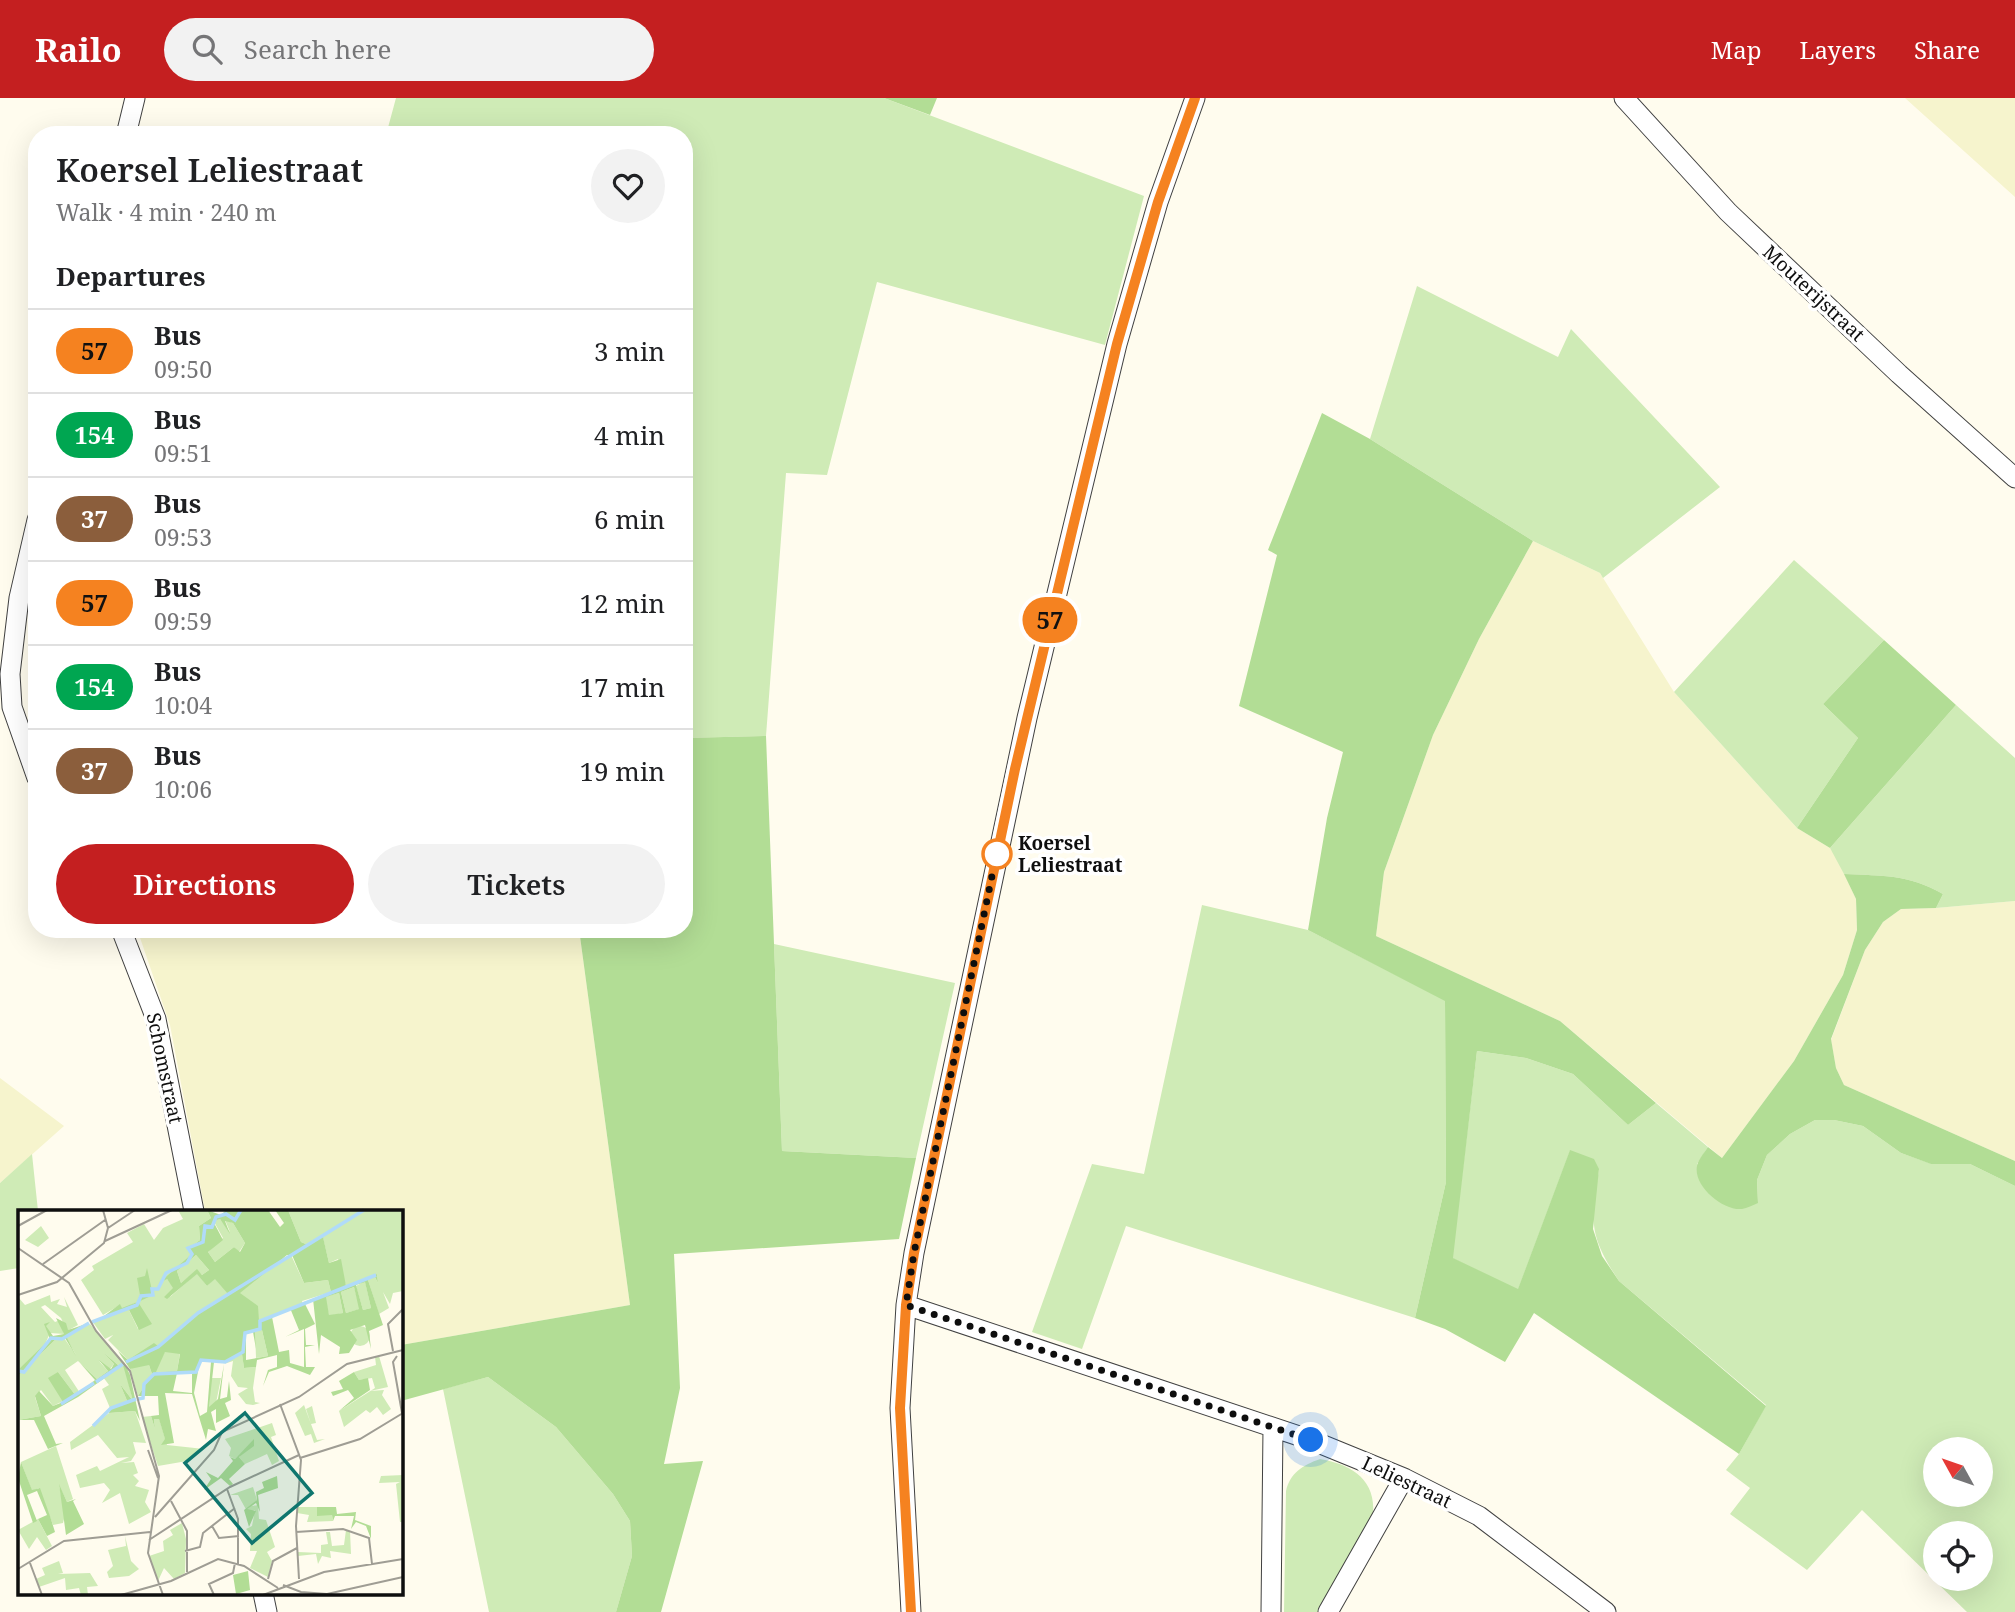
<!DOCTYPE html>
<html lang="en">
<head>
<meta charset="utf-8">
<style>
	body { margin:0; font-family:"Noto Serif",serif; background:#f2f2f2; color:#202124; height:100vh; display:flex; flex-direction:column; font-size:26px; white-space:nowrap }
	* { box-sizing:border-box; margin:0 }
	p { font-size:23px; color:#757577 }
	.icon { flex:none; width:38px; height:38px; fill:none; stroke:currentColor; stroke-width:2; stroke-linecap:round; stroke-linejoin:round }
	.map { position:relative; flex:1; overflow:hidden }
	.details { position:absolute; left:28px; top:28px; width:665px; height:812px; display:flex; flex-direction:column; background:#fff; border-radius:28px; box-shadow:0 7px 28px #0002 }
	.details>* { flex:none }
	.badge { padding:0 14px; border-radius:23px; font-size:24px; line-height:46px }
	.needle { width:46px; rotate:310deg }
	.controls { position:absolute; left:1923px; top:1339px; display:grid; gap:14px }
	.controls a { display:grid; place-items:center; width:70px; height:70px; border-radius:50%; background:#fff; box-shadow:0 7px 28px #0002; font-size:35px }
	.you { position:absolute; width:35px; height:35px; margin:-18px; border:5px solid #fff; border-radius:50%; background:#1a73e8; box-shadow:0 0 0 10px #1a73e833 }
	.map>.badge { position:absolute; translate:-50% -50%; box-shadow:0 0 0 4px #fff }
	h2 { padding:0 28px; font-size:26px; line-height:63px }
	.round { display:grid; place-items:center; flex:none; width:74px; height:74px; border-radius:37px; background:#f2f2f2 }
	.summary { display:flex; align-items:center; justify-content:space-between; height:119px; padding:0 28px }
	h1 { font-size:33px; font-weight:600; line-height:52px }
	.action { display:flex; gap:14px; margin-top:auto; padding:14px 28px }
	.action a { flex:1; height:80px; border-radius:42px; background:#c41f20; color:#fff; font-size:28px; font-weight:600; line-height:80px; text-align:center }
	.action a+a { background:#f2f2f2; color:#202124 }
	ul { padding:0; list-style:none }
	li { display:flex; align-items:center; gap:21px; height:84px; padding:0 28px; border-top:2px solid #e0e0e0 }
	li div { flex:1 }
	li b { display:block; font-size:26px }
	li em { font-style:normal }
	li .badge { min-width:77px; font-weight:700; text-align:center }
	header { display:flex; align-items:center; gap:42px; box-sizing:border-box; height:98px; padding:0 35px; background:#c41f20; color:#fff }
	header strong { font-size:33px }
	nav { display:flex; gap:38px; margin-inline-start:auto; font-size:24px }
	.search { width:490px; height:63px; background:#f2f2f2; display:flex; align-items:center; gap:18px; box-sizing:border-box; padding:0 24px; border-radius:38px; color:#757577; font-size:26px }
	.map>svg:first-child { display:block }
	.farmland { fill:#f6f4cd }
	.green { fill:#cfebb6; fill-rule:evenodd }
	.forest { fill:#b2dd95 }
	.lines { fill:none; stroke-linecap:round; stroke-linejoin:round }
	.street-casing { stroke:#414141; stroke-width:21 }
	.street { stroke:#fff; stroke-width:19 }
	.line-casing { stroke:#fff; stroke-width:16 }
	.line { stroke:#f58220; stroke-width:10 }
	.walk { stroke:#0e0e0e; stroke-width:7; stroke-dasharray:0 12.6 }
	.stop-dot { fill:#fff; stroke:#f58220; stroke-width:3.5 }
	.labels { text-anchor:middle; stroke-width:7; stroke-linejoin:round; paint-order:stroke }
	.street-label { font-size:19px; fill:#0e0e0e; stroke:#fff }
	.stop-label { font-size:19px; font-weight:bold; fill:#0e0e0e; stroke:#fff; text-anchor:start }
	.inset-river { fill:none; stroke:#b0dbf9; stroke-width:3.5 }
	.inset-road { fill:none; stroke:#9f9d94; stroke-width:2 }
	.view { fill:#0f766e; fill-opacity:0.15; stroke:#0f766e; stroke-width:3.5 }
	.inset-edge { fill:none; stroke:#0e0e0e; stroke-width:3.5 }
</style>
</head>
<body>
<header>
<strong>Railo</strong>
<div class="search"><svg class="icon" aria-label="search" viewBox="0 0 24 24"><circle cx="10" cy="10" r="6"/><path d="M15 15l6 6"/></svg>Search here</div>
<nav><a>Map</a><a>Layers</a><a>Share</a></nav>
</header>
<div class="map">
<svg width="2015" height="1514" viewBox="0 0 2015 1514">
	<rect width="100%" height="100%" fill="#fffcee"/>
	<path class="farmland" d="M 1905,0 L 2015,0 L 2015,99 Z
		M 1533,443 L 1600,475 L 1674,594 L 1797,730 L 1830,750 L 1837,760 L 1856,801 L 1857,832 L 1843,877 L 1794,963 L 1722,1060 L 1560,923 L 1376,838 L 1384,774 L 1433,637 L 1479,541 Z
		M 2015,803 L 2015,1063 L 1844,987 L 1836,970 L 1831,942 L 1865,852 L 1883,824 L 1901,811 L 1936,810 Z
		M 137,831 L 579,831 L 630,1207 L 401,1247 L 401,1113 L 205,1113 L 170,927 Z
		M 0,980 L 64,1028 L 0,1085 Z"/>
	<path class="green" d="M 396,0 L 884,0 L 1144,98 L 1105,247 L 877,184 L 827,377 L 786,375 L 766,638 L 684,640 L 684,37 L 386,37 Z
		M 1417,188 L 1558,259 L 1571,231 L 1720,389 L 1603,480 L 1600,475 L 1533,443 L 1370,341 Z
		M 1794,462 L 1884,542 L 1823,606 L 1858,640 L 1797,730 L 1674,594 Z
		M 1956,607 L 2015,660 L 2015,803 L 1936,810 L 1943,796 C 1908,776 1884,778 1844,776 L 1830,750 Z
		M 1202,807 L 1308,832 L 1445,902 L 1446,1084 L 1415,1220 L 1126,1128 L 1082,1251 L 1032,1234 L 1092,1066 L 1144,1076 Z
		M 774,846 L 955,885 L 916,1060 L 782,1053 Z
		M 1477,953 L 1526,960 L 1573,976 L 1628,1027 L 1656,1005 L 1708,1049 L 1697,1066 L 1758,1105 L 1757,1082 L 1767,1057 L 1790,1036 L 1815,1022 L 1834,1022 L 1863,1028 L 1901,1055 L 1932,1066 L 1970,1066 L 2015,1088 L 2015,1514 L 1967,1514 L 1862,1412 L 1807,1472 L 1730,1416 L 1750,1390 L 1726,1372 L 1739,1356 L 1766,1307 L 1619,1183 C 1589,1138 1590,1123 1599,1072 L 1570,1053 L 1518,1192 L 1452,1160 ZM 1936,1351 L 1981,1351 L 1981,1396 L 1936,1396 ZM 1936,1435 L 1981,1435 L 1981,1480 L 1936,1480 Z
		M 32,1056 L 38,1113 L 19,1113 L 19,1170 L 0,1173 L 0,1085 Z
		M 488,1279 L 556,1329 L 613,1396 L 630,1423 L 632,1458 L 616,1514 L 489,1514 L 443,1291 Z
		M 1320,1361 C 1350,1366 1376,1381 1373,1415 L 1320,1514 L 1284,1514 L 1286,1393 C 1290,1375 1303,1367 1320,1361 Z"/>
	<path class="forest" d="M 884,0 L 937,0 L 930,17 Z
		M 1322,315 L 1370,341 L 1533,443 L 1479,541 L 1433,637 L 1384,774 L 1376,838 L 1560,923 L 1656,1005 L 1628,1027 L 1573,976 L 1526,960 L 1477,953 L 1453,1160 L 1518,1191 L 1570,1052 L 1594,1061 L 1599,1071 L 1593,1131 L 1602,1158 L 1619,1183 L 1766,1308 L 1739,1356 L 1534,1215 L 1505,1264 L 1445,1231 L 1415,1220 L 1446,1084 L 1445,903 L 1308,832 L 1327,720 L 1343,654 L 1239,608 L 1277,457 L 1268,452 Z
		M 1884,542 L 1956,607 L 1830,750 L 1797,730 L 1858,640 L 1823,606 Z
		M 766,638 L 782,1053 L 916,1060 L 899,1141 L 674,1156 L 680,1290 L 664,1366 L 703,1363 L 661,1514 L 616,1514 L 632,1458 L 630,1423 L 613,1396 L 556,1329 L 488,1279 L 401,1303 L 401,1247 L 630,1207 L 579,831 L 684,831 L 684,640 Z
		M 1844,776 C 1884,778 1908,776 1943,796 L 1936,810 L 1901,811 L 1883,824 L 1865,852 L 1831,941 L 1836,970 L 1844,987 L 2015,1063 L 2015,1088 L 1970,1066 L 1931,1066 L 1901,1055 L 1863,1028 L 1834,1022 L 1815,1022 L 1790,1036 L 1767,1057 L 1757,1082 L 1758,1105 C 1753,1107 1747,1110 1742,1111 C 1723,1113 1693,1088 1697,1068 C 1698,1062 1704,1055 1708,1049 L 1722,1060 L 1794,963 L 1843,877 L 1857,832 L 1856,801 Z"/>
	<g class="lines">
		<defs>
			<path id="street" d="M 1624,0 L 1728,114 L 1899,276 L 2015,380
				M 126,37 L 135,0
				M 37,422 L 19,500 L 10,576 L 12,609 L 37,680
				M 121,831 L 156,921 L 194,1113
				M 906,1207 L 1311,1342 L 1404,1380 L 1479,1418 L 1606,1514
				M 263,1495 L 267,1514
				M 911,1514 L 900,1310 L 906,1207 L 914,1155 L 1027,620 L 1117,246 L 1158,104 L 1195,0
				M 1271,1514 L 1273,1330
				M 1328,1514 L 1404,1380"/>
		</defs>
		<use href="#street" class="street-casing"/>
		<use href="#street" class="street"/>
	</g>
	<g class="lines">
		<defs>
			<path id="line" d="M 911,1514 L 900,1310 L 906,1207 L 914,1155 L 1015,671 L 1072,433 L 1117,246 L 1158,104 L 1195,0"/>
		</defs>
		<use href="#line" class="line-casing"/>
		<use href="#line" class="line"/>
		<path class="walk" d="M 997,756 L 998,749 L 914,1155 L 906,1207 L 1311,1342"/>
	</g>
	<circle class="stop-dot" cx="997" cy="756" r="14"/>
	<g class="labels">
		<g class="street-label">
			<text transform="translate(1814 195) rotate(43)" y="7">Mouterijstraat</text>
			<text transform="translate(165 970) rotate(78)" y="7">Schomstraat</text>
			<text transform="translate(1407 1384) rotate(25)" y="7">Leliestraat</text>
		</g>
		<g class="stop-label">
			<text x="1018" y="752">Koersel<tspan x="1018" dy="22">Leliestraat</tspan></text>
		</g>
	</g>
	<g transform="translate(18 1112)">
		<rect width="385" height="385" fill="#fffcee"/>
		<path d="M 160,0 L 189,0 L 193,8 L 181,16 L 182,30 L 170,39 L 175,43 L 149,69 L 156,78 L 152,87 L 179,63 L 189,76 L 197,68 L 211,84 L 173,107 L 140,137 L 110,150 L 90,130 L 95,125 L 87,129 L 74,111 L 110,98 L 120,119 L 119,92 L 104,99 L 102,95 L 85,105 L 63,70 L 76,60 L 74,56 L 115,32 L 109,23 L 126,14 L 136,30 L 145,18 L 165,9 ZM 270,0 L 385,0 L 385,81 L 375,83 L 372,94 L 365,82 L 371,98 L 361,104 L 350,70 L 357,67 L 360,73 L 359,64 L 328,76 L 320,49 L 311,53 L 305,28 L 290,35 L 283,32 ZM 202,9 L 212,22 L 207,10 L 215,13 L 227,33 L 221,42 L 216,37 L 197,52 L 190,42 L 205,28 L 195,10 ZM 23,16 L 31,28 L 20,37 L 7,30 ZM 178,45 L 191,60 L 184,65 L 179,60 L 163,73 L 159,61 ZM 273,45 L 286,73 L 310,70 L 313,82 L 284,91 L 291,114 L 286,117 L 273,99 L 241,111 L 221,83 L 260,50 ZM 347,71 L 353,98 L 345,100 L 338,76 ZM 336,77 L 342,99 L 328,103 L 323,82 ZM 321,83 L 325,103 L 311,106 L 307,87 ZM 32,85 L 33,92 L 42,89 L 39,94 L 49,97 L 46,87 L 60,115 L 49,121 L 43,108 L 27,95 L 23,97 L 37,112 L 42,110 L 46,124 L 32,123 L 24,141 L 0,160 L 0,87 L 7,95 ZM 72,114 L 106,152 L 100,155 L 85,142 L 96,154 L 92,159 L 81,151 L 90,161 L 79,169 L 60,151 L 47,160 L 62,183 L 58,186 L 40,162 L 45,191 L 35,196 L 23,180 L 17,187 L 23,206 L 0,210 L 0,166 L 37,130 L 46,128 L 58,145 L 47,126 ZM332 126a10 10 0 1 1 20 0a10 10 0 1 1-20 0ZM 237,120 L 244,120 L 250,146 L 238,148 ZM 147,141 L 162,143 L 159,161 L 137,162 ZM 224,143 L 226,158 L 238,157 L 235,178 L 237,192 L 242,193 L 235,195 L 228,194 L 220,184 L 230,178 L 220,177 L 213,166 L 215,151 L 206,154 ZM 361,146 L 370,177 L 352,181 L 366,180 L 364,185 L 373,199 L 365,205 L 359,197 L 352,203 L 348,200 L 326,217 L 321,201 L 357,178 L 354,168 L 341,170 L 336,162 L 358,155 L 357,147 ZM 122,154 L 131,155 L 134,164 L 120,186 L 112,159 ZM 106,155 L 115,191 L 102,174 L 110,193 L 92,198 L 84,179 L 91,175 L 85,167 ZM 192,168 L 203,168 L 198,193 L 191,198 ZM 286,195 L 293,214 L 288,199 L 294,196 L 298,213 L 293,214 L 299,230 L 307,229 L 296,233 L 293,224 L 287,226 L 277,203 ZM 117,201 L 128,233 L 115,232 L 118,243 L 113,251 L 103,253 L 116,252 L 120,263 L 115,265 L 121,271 L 117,276 L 131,280 L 127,292 L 133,302 L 111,314 L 102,283 L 84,293 L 92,280 L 86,273 L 62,278 L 58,265 L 79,256 L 82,261 L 111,247 L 99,248 L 80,225 L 53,240 L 52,232 L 91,203 ZM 133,206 L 137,219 L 136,209 L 141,208 L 149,235 L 186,239 L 169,251 L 140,256 L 124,207 ZM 254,213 L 258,225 L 253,227 L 261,251 L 254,255 L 249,244 L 227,254 L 221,247 L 233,234 L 217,249 L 211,246 L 213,238 L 207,229 ZM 38,236 L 55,289 L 49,292 L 41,275 L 47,305 L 45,313 L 35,315 L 21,278 L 14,281 L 3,252 ZM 385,265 L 385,312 L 382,312 L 378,274 L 382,272 L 361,273 L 363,266 ZM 235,277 L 239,290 L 234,296 L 240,295 L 241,309 L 248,310 L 257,337 L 249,342 L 254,351 L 250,367 L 232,358 L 239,341 L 232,341 L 233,324 L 228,319 L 234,316 L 237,300 L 230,303 L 220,285 L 212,285 ZM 280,297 L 299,297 L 300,305 L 314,305 L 315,311 L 289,312 L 291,305 L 279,303 ZM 20,309 L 34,336 L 28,340 L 19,327 L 11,339 L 0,320 ZM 164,313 L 168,329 L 167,363 L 156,369 L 146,358 L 140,371 L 131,346 L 146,341 L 145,331 L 155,325 L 152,320 ZM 328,320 L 332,321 L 333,344 L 312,341 L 313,348 L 304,346 L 300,354 L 298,344 L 280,346 L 280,342 L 303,343 L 303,335 L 310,334 L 308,322 L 312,322 L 314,336 L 326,335 ZM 107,326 L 113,351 L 121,359 L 111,366 L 91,368 L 89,362 L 95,356 L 90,340 L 108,336 ZM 41,351 L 45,363 L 40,364 L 72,363 L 80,376 L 69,377 L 70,385 L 63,385 L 61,378 L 48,380 L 47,368 L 21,377 L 18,369 L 27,365 L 24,358 Z" fill="#cfebb6"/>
		<path d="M 189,0 L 203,5 L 208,0 L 250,0 L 262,17 L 266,13 L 257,0 L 270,0 L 283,32 L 290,35 L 305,27 L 311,53 L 323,49 L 328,76 L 359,64 L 360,73 L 357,67 L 350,70 L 365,115 L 351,121 L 353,139 L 347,115 L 332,120 L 339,130 L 331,143 L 321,144 L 322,137 L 303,125 L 301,144 L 295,89 L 286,92 L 297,114 L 287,119 L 288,135 L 297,135 L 287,137 L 288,157 L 297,157 L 292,165 L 269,156 L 251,162 L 245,176 L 250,160 L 259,157 L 259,145 L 239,150 L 238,157 L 226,158 L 224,144 L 207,153 L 196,152 L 191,197 L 200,189 L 206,154 L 202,189 L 209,187 L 211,171 L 213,190 L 207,193 L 212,206 L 198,213 L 198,199 L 193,202 L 198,221 L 190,219 L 188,230 L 174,184 L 147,183 L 156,233 L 143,235 L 147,229 L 141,209 L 136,209 L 137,219 L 133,206 L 141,205 L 140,186 L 120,186 L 134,164 L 131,155 L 112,159 L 100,141 L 110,150 L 136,133 L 140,136 L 173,107 L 210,84 L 197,69 L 189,76 L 179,64 L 149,89 L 146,87 L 155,78 L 149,69 L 141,73 L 175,43 L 170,39 L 182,30 L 181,16 L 193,8 ZM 202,9 L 212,24 L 207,11 L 215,13 L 227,33 L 222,42 L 216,37 L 197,52 L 190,42 L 205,30 L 195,11 ZM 178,45 L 191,60 L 184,65 L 179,59 L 163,73 L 159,61 ZM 269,45 L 274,45 L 286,73 L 310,70 L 313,82 L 272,98 L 281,120 L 267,127 L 286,119 L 286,157 L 272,153 L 271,140 L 261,142 L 254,107 L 241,111 L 240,96 L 222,83 ZM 347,72 L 353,98 L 345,100 L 338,75 ZM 336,77 L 341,99 L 328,103 L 323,82 ZM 321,83 L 325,103 L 311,105 L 308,87 ZM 244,120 L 250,146 L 228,150 L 228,122 L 235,122 L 238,139 L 237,121 ZM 147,142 L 162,144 L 159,161 L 138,162 ZM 182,151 L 193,152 L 189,202 L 182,206 L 176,183 ZM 159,163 L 174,163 L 174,183 L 155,181 ZM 129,58 L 135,85 L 120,92 L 134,114 L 121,120 L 110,98 L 82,109 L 102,94 L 104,98 L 119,92 L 122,85 L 119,68 L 127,66 ZM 38,108 L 48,113 L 50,120 L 71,113 L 48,126 L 58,146 L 47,128 L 37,130 L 0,166 L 0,160 L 32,129 L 26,114 L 32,112 L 28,116 L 35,126 L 46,124 ZM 85,142 L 100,155 L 106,152 L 112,165 L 122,211 L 117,201 L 91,203 L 92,198 L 110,193 L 102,174 L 115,191 L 105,155 L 60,187 L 26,206 L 38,234 L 45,233 L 30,239 L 16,210 L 0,210 L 23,206 L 17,186 L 21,181 L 35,196 L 45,192 L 30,168 L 40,162 L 58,186 L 77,170 L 62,153 L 79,169 L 90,161 L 81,150 L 93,159 L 96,154 ZM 336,162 L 341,170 L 350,168 L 352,180 L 321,201 L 336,188 L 330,180 L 315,186 L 313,182 L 325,179 L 321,171 ZM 236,229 L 236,236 L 221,247 L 227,254 L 211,269 L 215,274 L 212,276 L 203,268 L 186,280 L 193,269 L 188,262 L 200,268 L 215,251 L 212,247 L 217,249 ZM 3,252 L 14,280 L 22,278 L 32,306 L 37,322 L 29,326 L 20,309 L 29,305 L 19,281 L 9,285 L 19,311 L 15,313 L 0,268 ZM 259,266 L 260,278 L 240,285 L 242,302 L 238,293 L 229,299 L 238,301 L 231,317 L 226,300 L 239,290 L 238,282 L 246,278 L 244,272 ZM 41,274 L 49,292 L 58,289 L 55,291 L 66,314 L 48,325 ZM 299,297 L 318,297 L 319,304 L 338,302 L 337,310 L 353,316 L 353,329 L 348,316 L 338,312 L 333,319 L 336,306 L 317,306 L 315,311 L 314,305 L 299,306 ZM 230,361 L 232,380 L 218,384 L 215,365 Z" fill="#b2dd95" fill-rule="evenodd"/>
		<path class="inset-river" d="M 74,112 L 119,95 L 123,86 L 135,85 L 134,79 L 140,79 L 148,63 L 169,53 L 174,44 L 170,38 L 185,32 L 187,16 L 194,17 L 198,7 L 208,4 L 217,10 L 223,0M 108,152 L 140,137 L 180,103 L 346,0M 0,161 L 6,162 L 33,128 L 44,129 L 71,113M 78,172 L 105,154M 120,189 L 125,188 L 126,174 L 136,164 L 178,162 L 183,150 L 207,152 L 225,142 L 227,123 L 242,119 L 242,111 L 358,65M 43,194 L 76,173M 75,216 L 93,198 L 118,189"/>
		<path class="inset-road" d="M 0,16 L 29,0M 90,18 L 117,0M 87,31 L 154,0M 0,38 L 51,73 L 78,121 L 112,161 L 141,266 L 130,343 L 145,385M 25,54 L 87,10M 0,85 L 39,72 L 86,33 L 90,18 L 85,0M 375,141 L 370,114 L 385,99M 379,146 L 375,152 L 384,203M 262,194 L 283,250 L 278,316 L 281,369M 130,240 L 140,268M 282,248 L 342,229 L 385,203M 209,279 L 220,309 L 220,354M 153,291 L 169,321 L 169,362M 137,307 L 196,240 L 204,222 L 281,187 L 329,154 L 385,140M 194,316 L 201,328 L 221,326M 278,322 L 325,319 L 351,328 L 354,354M 131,330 L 212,277 L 281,245M 167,341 L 182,337 L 185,323 L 217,298M 12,353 L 24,385M 0,359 L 46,331 L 132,322M 250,369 L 255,351 L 279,338M 265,375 L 283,382 L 309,384 L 385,367M 103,385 L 153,371 L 200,349 L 226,356 L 260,378M 196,385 L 191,374 L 215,363 L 217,353M 245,385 L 306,362 L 385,349"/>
		<path class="view" d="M 227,203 L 294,283 L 234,333 L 167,253 Z"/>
		<rect width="385" height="385" class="inset-edge"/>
	</g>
</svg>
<div class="controls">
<a><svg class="needle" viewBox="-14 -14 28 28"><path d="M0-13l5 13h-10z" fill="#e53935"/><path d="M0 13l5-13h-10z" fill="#757577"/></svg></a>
<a><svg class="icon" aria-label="locate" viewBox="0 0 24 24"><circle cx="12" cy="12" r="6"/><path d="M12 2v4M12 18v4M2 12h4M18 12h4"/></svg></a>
</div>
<div class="you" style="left:1311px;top:1342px"></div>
<b class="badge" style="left:1050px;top:522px;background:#f58220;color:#111">57</b>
<section class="details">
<div class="summary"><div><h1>Koersel Leliestraat</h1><p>Walk · 4 min · 240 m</p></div><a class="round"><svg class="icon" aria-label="heart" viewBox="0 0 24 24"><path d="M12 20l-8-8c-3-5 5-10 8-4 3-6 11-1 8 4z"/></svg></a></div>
<h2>Departures</h2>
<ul>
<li><span class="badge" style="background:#f58220;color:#111">57</span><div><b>Bus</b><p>09:50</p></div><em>3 min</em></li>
<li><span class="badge" style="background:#00a651;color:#fff">154</span><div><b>Bus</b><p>09:51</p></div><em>4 min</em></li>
<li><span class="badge" style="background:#8b5e3c;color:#fff">37</span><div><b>Bus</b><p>09:53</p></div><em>6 min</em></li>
<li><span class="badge" style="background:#f58220;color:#111">57</span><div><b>Bus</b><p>09:59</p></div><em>12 min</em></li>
<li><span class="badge" style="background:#00a651;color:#fff">154</span><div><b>Bus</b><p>10:04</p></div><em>17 min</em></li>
<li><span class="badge" style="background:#8b5e3c;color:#fff">37</span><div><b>Bus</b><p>10:06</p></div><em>19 min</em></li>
</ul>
<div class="action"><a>Directions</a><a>Tickets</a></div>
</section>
</div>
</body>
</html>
